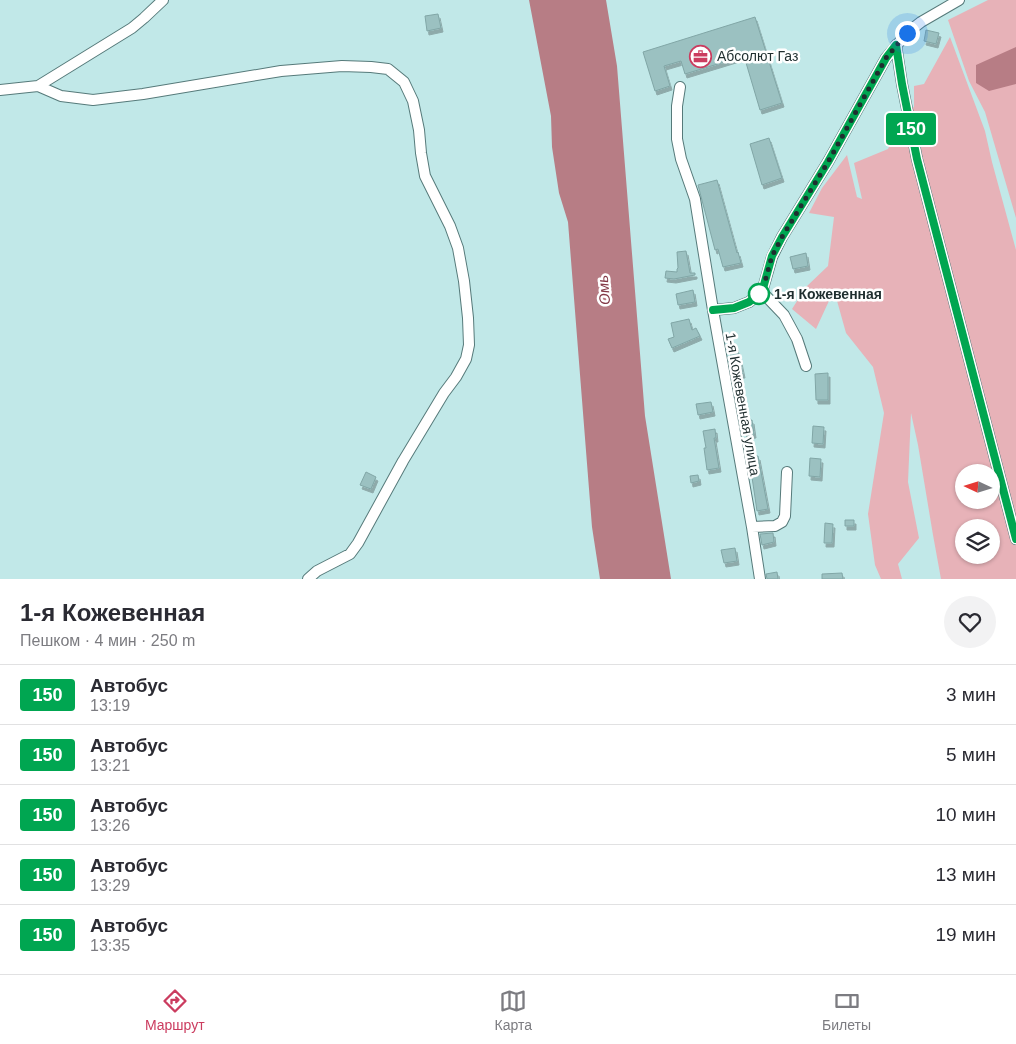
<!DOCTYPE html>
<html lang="ru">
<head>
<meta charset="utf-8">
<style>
	body { margin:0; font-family:Arial,sans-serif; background:#f2f2f3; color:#2b2b33; height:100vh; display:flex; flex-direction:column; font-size:19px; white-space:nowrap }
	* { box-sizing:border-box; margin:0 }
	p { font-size:16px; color:#7c7c81 }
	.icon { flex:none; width:28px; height:28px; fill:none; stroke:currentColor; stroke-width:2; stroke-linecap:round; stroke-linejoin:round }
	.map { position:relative; height:579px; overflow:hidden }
	.side { display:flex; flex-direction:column; background:#fff; flex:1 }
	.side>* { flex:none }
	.badge { padding:0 10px; border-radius:4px; font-size:18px; line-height:32px }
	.needle { width:32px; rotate:274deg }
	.fabs { position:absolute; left:955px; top:464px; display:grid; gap:10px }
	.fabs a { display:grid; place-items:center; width:45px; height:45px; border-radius:50%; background:#fff; box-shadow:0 1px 4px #0004; font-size:25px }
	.you { position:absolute; width:25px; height:25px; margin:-12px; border:4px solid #fff; border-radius:50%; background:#1a73e8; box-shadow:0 0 0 8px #1a73e833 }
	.map>.badge { position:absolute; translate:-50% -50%; box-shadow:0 0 0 2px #fff }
	.round { display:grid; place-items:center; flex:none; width:52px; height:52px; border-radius:26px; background:#f2f2f3 }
	.head { display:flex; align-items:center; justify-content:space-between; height:85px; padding:0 20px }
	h1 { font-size:24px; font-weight:700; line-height:38px }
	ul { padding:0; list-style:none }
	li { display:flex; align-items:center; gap:15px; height:60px; padding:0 20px; border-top:1px solid #e1e1e2 }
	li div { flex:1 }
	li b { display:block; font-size:19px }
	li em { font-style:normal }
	li .badge { min-width:55px; font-weight:700; text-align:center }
	.dock { display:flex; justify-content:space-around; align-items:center; height:70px; border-top:1px solid #e1e1e2; background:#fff; font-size:14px; color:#7c7c81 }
	.dock a { display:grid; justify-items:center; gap:2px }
	.dock .selected { color:#cb3c5f }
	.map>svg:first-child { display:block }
	.green { fill:#e7b2b8; fill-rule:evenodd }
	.water { fill:#b77d85 }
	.building { fill:#9bc1c1; stroke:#81a6a6; filter:url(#shadow) }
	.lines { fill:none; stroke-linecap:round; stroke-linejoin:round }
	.street-casing { stroke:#567a7a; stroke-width:12 }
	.street { stroke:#fff; stroke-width:10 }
	.line-casing { stroke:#fff; stroke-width:11 }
	.line { stroke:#00a651; stroke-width:8 }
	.walk { stroke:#1f2e2f; stroke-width:5; stroke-dasharray:0 9 }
	.stop-dot { fill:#fff; stroke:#00a651; stroke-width:2.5 }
	.labels { text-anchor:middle; stroke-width:5; stroke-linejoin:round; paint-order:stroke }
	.poi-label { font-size:14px; fill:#1f2e2f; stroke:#fff; text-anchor:start }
	.stop-label { font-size:14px; font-weight:bold; fill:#1f2e2f; stroke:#fff; text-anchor:start }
	.street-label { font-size:14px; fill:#1f2e2f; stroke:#fff }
	.water-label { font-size:15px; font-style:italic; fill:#833947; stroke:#fff }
</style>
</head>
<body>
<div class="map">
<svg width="1016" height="579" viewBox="0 0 1016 579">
	<defs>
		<filter id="shadow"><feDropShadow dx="2" dy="4" stdDeviation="0" flood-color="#0004"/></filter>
	</defs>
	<rect width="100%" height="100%" fill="#c1e8e8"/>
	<path class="green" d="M 988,0 L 1016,0 L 1016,218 L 985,112 L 969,81 L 948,20 Z
		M 950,37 L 985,131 L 992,162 L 1016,250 L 1016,579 L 941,579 L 933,535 L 918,445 L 911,413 L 908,482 L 919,538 L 898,564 L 902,579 L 881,579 L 875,565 L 868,514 L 884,413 L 873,367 L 846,333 L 834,290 L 816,329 L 792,309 L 806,287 L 828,266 L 834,217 L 809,213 L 822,188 L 847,155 L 857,197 L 862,199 L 854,163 L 888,149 L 898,128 L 899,116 L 914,107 L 914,86 L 924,84 ZM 964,472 L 991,472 L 991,500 L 964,500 ZM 964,528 L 991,528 L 991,555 L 964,555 Z"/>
	<path class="water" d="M 529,0 L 606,0 L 617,66 L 645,416 L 671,579 L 600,579 L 592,527 L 568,222 L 559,193 L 552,147 L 551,116 Z
		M 1016,47 L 1016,84 L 989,91 L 976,83 L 976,65 Z"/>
	<path class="building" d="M 438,14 L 441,28 L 427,31 L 425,16 Z
		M 755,17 L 782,103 L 760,110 L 744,56 L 685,74 L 681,61 L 664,66 L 670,86 L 655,91 L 643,52 Z
		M 926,30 L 939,33 L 936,44 L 924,41 Z
		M 769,138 L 782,178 L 762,185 L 750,144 Z
		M 717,180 L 737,253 L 738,252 L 741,263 L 723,267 L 718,249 L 715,250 L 698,185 Z
		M 686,251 L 690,273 L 695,273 L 695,275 L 674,279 L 665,278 L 666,271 L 677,272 L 677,269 L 678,268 L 677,252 Z
		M 806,253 L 808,266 L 793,269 L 790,257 Z
		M 693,290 L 695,302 L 678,305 L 676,294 Z
		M 689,319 L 692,330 L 696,328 L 700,336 L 672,348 L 668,339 L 674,337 L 671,323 Z
		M 738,350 L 743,374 L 734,375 L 730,351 Z
		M 828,373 L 828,400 L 816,400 L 815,374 Z
		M 711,402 L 713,412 L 698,415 L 696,404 Z
		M 752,420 L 754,434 L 745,435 L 743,421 Z
		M 813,426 L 824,427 L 823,444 L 812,443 Z
		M 715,429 L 716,438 L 714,438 L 719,468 L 707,470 L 704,448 L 706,448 L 703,431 Z
		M 758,456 L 768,509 L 757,511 L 749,457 Z
		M 810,458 L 821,459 L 820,477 L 809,476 Z
		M 366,472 L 376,477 L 371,489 L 360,485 Z
		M 698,475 L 699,481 L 691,483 L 690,476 Z
		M 845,520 L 854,520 L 854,526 L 845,526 Z
		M 825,523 L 833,524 L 832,543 L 824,543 Z
		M 773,533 L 774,542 L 762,545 L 760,534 Z
		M 735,548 L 737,561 L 724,563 L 721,550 Z
		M 777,572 L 778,579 L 767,579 L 766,574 Z
		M 842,573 L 843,579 L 822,579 L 822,574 Z"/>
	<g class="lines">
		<defs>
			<path id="street" d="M 896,45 L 902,84 L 917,159 L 1016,539
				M 38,86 L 132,28 L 144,18 L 163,0
				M 680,87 L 677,106 L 677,139 L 681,159 L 695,199 L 713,310 L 752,527 L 760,579
				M 0,90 L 38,86 L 61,96 L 93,100 L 143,94 L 281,71 L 342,66 L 371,67 L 388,69 L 404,82 L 413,101 L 419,130 L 421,153 L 425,176 L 450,226 L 458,248 L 464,281 L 468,318 L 469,345 L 466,359 L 456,377 L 444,393 L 403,461 L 358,543 L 350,554 L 317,571 L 308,579
				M 762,292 L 784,315 L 797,339 L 806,366
				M 713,310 L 734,308 L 749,302 L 762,292 L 772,257 L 782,237 L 828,162 L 886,58 L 907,33 L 921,22 L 959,0
				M 752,527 L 775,526 L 782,522 L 785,516 L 787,472"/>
		</defs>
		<use href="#street" class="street-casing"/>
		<use href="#street" class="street"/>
	</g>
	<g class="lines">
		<defs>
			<path id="line" d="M 713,310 L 734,308 L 749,302 L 762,292 L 772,256 L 782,237 L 828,162 L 886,58 L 896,45 L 902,84 L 917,159 L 1016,539"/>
		</defs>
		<use href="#line" class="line-casing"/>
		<use href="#line" class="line"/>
		<path class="walk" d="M 759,294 L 762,292 L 772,256 L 782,237 L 828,162 L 886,58 L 907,33"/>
	</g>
	<defs>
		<symbol id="office-ring" viewBox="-11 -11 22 22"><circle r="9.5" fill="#fff" stroke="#cb3c5f" stroke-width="1.5"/><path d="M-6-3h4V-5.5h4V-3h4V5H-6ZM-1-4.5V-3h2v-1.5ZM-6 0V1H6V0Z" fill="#cb3c5f"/></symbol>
	</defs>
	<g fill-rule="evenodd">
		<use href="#office-ring" x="688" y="44" width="25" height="25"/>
	</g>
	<circle class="stop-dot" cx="759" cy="294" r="10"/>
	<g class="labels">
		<g class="poi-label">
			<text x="717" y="61">Абсолют Газ</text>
		</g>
		<g class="stop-label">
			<text x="774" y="299">1-я Кожевенная</text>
		</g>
		<g class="street-label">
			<text transform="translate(743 404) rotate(80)" y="5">1-я Кожевенная улица</text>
		</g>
		<g class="water-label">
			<text transform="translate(604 290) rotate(-95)" y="5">Омь</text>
		</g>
	</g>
</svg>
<div class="fabs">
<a><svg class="needle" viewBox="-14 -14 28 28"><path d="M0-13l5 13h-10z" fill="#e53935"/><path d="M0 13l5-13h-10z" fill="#7c7c81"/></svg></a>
<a><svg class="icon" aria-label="layers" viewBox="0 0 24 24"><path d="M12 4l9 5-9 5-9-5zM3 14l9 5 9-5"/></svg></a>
</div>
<div class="you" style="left:907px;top:33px"></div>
<b class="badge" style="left:911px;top:129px;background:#00a651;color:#fff">150</b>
</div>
<section class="side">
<div class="head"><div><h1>1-я Кожевенная</h1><p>Пешком · 4 мин · 250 m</p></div><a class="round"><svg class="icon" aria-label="heart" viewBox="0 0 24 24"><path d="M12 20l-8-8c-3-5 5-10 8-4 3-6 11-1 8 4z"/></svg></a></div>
<ul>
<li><span class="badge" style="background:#00a651;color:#fff">150</span><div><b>Автобус</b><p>13:19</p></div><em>3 мин</em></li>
<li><span class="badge" style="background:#00a651;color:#fff">150</span><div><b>Автобус</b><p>13:21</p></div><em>5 мин</em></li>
<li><span class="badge" style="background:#00a651;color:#fff">150</span><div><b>Автобус</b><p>13:26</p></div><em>10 мин</em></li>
<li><span class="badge" style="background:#00a651;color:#fff">150</span><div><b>Автобус</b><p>13:29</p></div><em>13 мин</em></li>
<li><span class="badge" style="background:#00a651;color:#fff">150</span><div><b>Автобус</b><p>13:35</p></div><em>19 мин</em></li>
</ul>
</section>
<nav class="dock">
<a class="selected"><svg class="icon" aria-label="directions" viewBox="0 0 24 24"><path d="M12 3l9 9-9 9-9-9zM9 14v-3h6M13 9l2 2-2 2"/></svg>Маршрут</a>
<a><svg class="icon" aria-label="map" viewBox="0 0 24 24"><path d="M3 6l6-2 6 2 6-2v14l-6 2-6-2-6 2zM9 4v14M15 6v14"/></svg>Карта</a>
<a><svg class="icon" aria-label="tickets" viewBox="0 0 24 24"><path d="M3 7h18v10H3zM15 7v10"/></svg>Билеты</a>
</nav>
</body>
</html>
